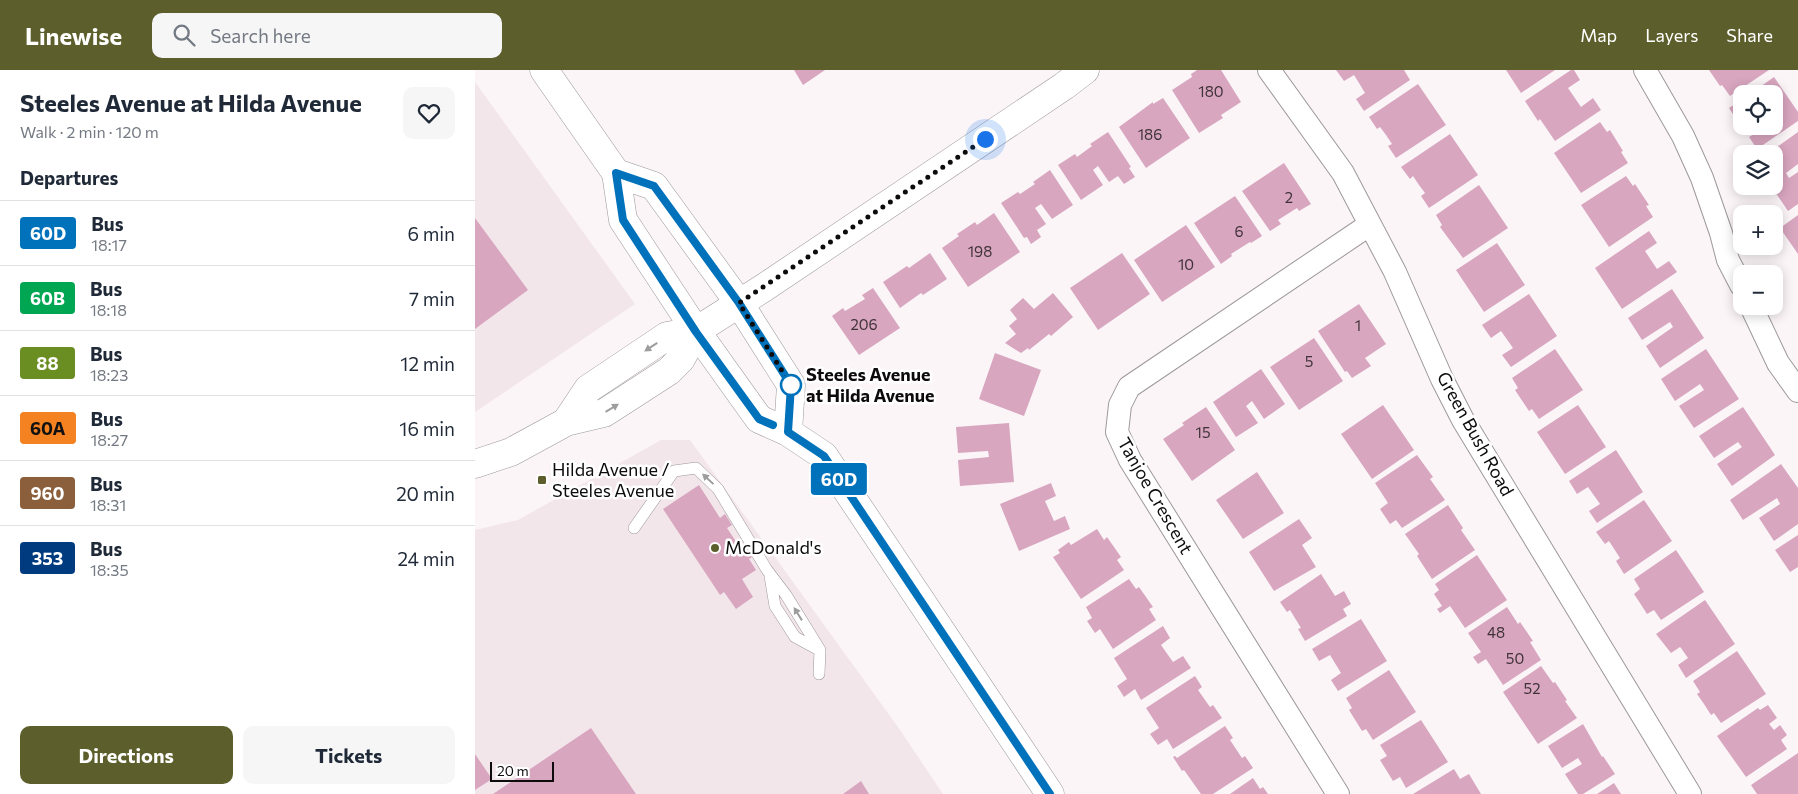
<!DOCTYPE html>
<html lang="en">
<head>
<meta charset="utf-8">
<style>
	body { margin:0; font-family:Commissioner,sans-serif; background:#f6f6f7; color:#1f2937; height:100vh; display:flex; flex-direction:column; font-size:19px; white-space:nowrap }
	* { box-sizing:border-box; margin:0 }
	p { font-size:16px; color:#747a83 }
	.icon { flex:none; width:28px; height:28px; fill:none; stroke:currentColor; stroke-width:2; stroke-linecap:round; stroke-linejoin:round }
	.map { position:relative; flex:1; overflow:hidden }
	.sheet { display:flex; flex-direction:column; background:#fff; width:475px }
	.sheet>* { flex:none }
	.badge { padding:0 10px; border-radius:4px; font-size:18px; line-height:32px }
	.buttons { position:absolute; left:1258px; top:15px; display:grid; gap:10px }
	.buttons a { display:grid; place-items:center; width:50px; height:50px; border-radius:10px; background:#fff; box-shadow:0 2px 12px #0003; font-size:25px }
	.scale { position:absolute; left:15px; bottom:12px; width:64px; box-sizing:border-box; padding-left:5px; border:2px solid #0d0b0c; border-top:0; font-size:14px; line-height:18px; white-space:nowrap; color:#0d0b0c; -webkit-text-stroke:4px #fff; paint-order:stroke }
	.you { position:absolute; width:25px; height:25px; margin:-12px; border:4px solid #fff; border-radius:50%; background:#1a73e8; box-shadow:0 0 0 8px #1a73e833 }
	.map>.badge { position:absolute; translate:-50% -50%; box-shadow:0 0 0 2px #fff }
	h2 { padding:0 20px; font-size:19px; line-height:45px }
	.round { display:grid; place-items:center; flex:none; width:52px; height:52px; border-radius:10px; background:#f6f6f7 }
	.overview { display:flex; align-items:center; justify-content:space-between; height:85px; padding:0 20px }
	h1 { font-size:24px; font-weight:700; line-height:38px }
	.button { display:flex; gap:10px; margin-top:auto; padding:10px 20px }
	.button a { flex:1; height:58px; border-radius:10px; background:#5c5e2b; color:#fff; font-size:20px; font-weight:700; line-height:58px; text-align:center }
	.button a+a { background:#f6f6f7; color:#1f2937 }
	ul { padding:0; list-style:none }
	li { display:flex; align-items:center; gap:15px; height:65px; padding:0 20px; border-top:1px solid #e0e1e3 }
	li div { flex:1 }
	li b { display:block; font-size:19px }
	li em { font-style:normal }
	li .badge { min-width:55px; font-weight:700; text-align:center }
	header { display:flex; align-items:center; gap:30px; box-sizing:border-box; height:70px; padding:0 25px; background:#5c5e2b; color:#fff }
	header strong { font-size:24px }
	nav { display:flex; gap:28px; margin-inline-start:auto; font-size:18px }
	.search { width:350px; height:45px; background:#f6f6f7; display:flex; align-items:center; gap:12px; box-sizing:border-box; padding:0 18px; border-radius:10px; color:#747a83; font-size:19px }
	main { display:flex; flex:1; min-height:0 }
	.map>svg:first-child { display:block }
	.built { fill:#f3e6eb }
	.building { fill:#d8a6bf }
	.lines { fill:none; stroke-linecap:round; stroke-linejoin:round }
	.service-casing { stroke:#9d989a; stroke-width:12 }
	.minor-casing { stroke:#9d989a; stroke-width:24 }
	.tertiary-casing { stroke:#9d989a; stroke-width:29 }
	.secondary-casing { stroke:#9d989a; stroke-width:29 }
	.service { stroke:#fff; stroke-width:11 }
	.minor { stroke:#fff; stroke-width:22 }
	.tertiary { stroke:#fff; stroke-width:28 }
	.secondary { stroke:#fff; stroke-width:28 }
	.oneway { fill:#9e9d9e }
	.line-casing { stroke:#fff; stroke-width:11 }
	.line { stroke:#0072bc; stroke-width:8 }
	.walk { stroke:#0d0b0c; stroke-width:5; stroke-dasharray:0 9 }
	.stop-dot { fill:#fff; stroke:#0072bc; stroke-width:2.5 }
	.poi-dot { fill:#5c5e2b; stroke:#fff; stroke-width:2 }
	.labels { text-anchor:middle; stroke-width:5; stroke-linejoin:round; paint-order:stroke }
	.number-label { font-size:15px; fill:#403239 }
	.stop-label { font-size:18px; font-weight:bold; fill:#0d0b0c; stroke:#fff; text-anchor:start }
	.street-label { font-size:18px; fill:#0d0b0c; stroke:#fff }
	.poi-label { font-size:18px; fill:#0d0b0c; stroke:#fff; text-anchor:start }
</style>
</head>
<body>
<header>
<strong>Linewise</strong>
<div class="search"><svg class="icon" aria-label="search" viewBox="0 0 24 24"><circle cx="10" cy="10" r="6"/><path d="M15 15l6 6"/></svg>Search here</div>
<nav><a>Map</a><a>Layers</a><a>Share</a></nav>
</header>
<main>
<section class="sheet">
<div class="overview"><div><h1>Steeles Avenue at Hilda Avenue</h1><p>Walk · 2 min · 120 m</p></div><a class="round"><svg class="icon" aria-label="heart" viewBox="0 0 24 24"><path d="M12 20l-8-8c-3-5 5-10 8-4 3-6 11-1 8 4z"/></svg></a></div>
<h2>Departures</h2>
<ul>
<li><span class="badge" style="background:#0072bc;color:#fff">60D</span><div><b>Bus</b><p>18:17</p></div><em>6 min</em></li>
<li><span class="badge" style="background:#00a651;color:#fff">60B</span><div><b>Bus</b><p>18:18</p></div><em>7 min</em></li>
<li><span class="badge" style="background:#6b8e23;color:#fff">88</span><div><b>Bus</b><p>18:23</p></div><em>12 min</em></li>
<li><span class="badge" style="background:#f58220;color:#111">60A</span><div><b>Bus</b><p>18:27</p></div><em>16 min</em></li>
<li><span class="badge" style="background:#8b5e3c;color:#fff">960</span><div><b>Bus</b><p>18:31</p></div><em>20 min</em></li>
<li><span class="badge" style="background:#003b80;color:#fff">353</span><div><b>Bus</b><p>18:35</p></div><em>24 min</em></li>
</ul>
<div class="button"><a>Directions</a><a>Tickets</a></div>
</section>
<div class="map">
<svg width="1323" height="724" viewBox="0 0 1323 724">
	<rect width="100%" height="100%" fill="#fbf5f8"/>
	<path class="built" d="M 0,12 L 160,234 L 0,342 Z
		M 186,370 L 215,370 L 423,657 L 468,724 L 0,724 L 0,460 L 43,450 Z"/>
	<path class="building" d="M 319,0 L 350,0 L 328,15 Z
		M 722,0 L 746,0 L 766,32 L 746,45 L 748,48 L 724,63 L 697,20 L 717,7 L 716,4 Z
		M 861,0 L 929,0 L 935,10 L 889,41 L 881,29 L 890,23 L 884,13 L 879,5 L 869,11 Z
		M 1031,0 L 1080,0 L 1046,23 Z
		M 1096,0 L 1099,0 L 1105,10 L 1093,18 L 1106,37 L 1118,28 L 1126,40 L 1080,71 L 1065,49 L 1063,51 L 1050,31 Z
		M 1234,0 L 1294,0 L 1255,26 L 1247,15 L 1245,16 Z
		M 1299,7 L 1323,42 L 1323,51 L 1282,79 L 1274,67 L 1284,61 L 1281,56 L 1299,56 L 1299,24 L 1275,24 Z
		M 943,14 L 971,55 L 921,88 L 913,76 L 917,74 L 911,65 L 905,57 L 902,59 L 894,47 Z
		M 688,28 L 715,68 L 671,98 L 644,57 L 678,32 L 678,34 Z
		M 1266,30 L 1266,46 L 1261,49 L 1254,38 Z
		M 1125,52 L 1132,62 L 1135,60 L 1148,81 L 1146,82 L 1153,93 L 1106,123 L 1079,83 Z
		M 633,62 L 656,97 L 654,98 L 660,107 L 649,114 L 643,106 L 634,112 L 623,96 L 618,100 L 628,115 L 606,130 L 583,95 L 600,84 L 602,87 L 617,76 L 615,74 Z
		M 1323,62 L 1323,94 L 1311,103 L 1314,108 L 1323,102 L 1323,134 L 1313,141 L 1296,116 L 1299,116 L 1299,84 L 1292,84 Z
		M 975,64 L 1003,105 L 954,138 L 946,126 L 950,123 L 944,115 L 938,106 L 935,109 L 926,97 Z
		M 809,93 L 836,134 L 824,141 L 822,138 L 803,150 L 806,154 L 795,161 L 767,121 Z
		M 575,100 L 598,135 L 577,149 L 566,134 L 560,138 L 571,154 L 562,160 L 566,167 L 556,174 L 552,167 L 549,168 L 526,133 L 543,122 L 545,124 L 560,114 L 558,112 Z
		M 1151,106 L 1158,116 L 1160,114 L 1174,135 L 1171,136 L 1178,147 L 1134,177 L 1106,135 Z
		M 1004,115 L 1033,158 L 988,188 L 965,157 L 967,155 L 961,145 Z
		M 760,126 L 787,166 L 776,173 L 775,172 L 756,184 L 757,186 L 746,194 L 719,153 Z
		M 519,143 L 545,182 L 493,217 L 467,178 L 484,166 L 482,164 L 500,152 L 502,155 Z
		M 1323,145 L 1323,184 L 1305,158 Z
		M 0,148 L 53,220 L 0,259 Z
		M 711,155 L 740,197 L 687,232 L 659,190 Z
		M 1174,161 L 1182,173 L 1170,181 L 1182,199 L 1194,191 L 1202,202 L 1147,239 L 1120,198 Z
		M 1022,173 L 1050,215 L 1009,242 L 981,200 Z
		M 455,183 L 472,209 L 448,225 L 446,223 L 425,238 L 408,212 L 432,196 L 434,198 Z
		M 647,183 L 675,224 L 623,260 L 595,218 Z
		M 398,218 L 425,258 L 384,285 L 357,246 L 368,238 L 370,241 L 390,229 L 387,225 Z
		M 1197,219 L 1229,268 L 1185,298 L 1171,276 L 1198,257 L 1195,252 L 1167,270 L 1153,248 Z
		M 578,223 L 598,247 L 576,266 L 574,264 L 554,280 L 553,278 L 546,283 L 530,273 L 541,264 L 534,256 L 542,249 L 535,240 L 548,228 L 559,239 Z
		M 1054,224 L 1082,266 L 1036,297 L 1027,285 L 1038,278 L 1026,261 L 1016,268 L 1007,255 Z
		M 884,234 L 911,274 L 890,288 L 896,296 L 877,308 L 872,301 L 870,302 L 843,261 Z
		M 839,268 L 868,311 L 824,340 L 795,297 Z
		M 1080,279 L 1108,320 L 1064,349 L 1057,339 L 1054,341 L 1040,320 L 1043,318 L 1037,308 Z
		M 1231,279 L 1264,329 L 1219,358 L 1204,336 L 1229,320 L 1225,314 L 1200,331 L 1186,309 Z
		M 520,283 L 566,300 L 549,346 L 504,329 Z
		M 786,299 L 810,334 L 789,349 L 777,331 L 771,336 L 783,353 L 761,367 L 738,332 Z
		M 908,335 L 939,380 L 897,409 L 866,364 Z
		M 1103,335 L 1131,377 L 1090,404 L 1062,362 Z
		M 731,337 L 760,380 L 717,411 L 688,369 L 709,355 L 707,353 Z
		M 1268,337 L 1300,385 L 1257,416 L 1242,394 L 1267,377 L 1263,372 L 1239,388 L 1224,366 Z
		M 534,353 L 539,412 L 485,416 L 483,390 L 514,387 L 513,381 L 483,383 L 481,357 Z
		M 1141,380 L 1168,422 L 1122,453 L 1114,441 L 1125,434 L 1113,417 L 1102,424 L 1094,411 Z
		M 942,385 L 958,407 L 955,409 L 970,430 L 927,458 L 921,450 L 915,454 L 905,439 L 913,433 L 900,413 Z
		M 1306,394 L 1323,418 L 1323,454 L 1299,471 L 1284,448 L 1305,434 L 1302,428 L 1268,450 L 1255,430 Z
		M 782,402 L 809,443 L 768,469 L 741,430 Z
		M 576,413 L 581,426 L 570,431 L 579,451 L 590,446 L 595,459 L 544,481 L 525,434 Z
		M 224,415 L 245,448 L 250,444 L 257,455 L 252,458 L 266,479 L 270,477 L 277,487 L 274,489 L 281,500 L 267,509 L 278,527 L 261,539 L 249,522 L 245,525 L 188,439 Z
		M 1169,430 L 1197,471 L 1149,504 L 1141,491 L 1145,488 L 1134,471 L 1130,474 L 1121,462 Z
		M 973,435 L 988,458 L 986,460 L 1000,480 L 957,509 L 942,486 L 944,484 L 930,464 Z
		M 824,449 L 837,468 L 827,475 L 841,497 L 799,521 L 774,482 Z
		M 622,459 L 629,470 L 632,467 L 646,487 L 642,490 L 649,500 L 606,529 L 578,487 L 585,483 L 583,480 L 594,472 L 596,475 Z
		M 1323,465 L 1323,497 L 1315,502 L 1300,480 Z
		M 1201,480 L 1229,522 L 1186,550 L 1179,540 L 1172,544 L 1165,533 L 1159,524 L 1165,519 L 1159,509 Z
		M 1002,485 L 1032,530 L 990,558 L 975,536 L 965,543 L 962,539 L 967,536 L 959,524 L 964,520 L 960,514 Z
		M 846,504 L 860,526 L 869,521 L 876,534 L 868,539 L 872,546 L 830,571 L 823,559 L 826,558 L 815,540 L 812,542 L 805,532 Z
		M 654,509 L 661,519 L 664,517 L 678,537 L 674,539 L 681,550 L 638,579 L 625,559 L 620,563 L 612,551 L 617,548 L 611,537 Z
		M 1230,530 L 1260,574 L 1211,608 L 1203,595 L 1213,588 L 1206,578 L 1205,577 L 1196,583 L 1181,564 Z
		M 1032,537 L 1043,554 L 1045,552 L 1058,571 L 1055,572 L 1066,590 L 1028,615 L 1011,589 L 1003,594 L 998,587 L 1006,582 L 993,563 Z
		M 886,549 L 912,591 L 863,621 L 856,610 L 866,603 L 855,585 L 844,591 L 837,579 Z
		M 688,556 L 695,568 L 686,575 L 698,592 L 708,586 L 716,598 L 666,630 L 660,619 L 649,627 L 642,616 L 652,609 L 639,588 Z
		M 1262,581 L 1291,624 L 1246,653 L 1239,643 L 1236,645 L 1229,634 L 1222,624 L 1225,622 L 1218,611 Z
		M 1066,596 L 1078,613 L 1080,612 L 1092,630 L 1090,631 L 1102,648 L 1063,674 L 1028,622 Z
		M 914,600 L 941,642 L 898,670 L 891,659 L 887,661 L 874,640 L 877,638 L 871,628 Z
		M 720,606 L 727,617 L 723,620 L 735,637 L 738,635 L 747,648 L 698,679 L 692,669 L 683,675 L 675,664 L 684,658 L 671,638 Z
		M 1293,635 L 1302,648 L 1294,654 L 1299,660 L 1305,655 L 1312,665 L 1306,670 L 1312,679 L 1271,707 L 1242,666 L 1283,638 L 1285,640 Z
		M 946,650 L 973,692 L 931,718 L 925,707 L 918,711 L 905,690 L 912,686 L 905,675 Z
		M 1108,654 L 1127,687 L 1128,686 L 1140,704 L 1108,724 L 1103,724 L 1090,704 L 1107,694 L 1103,688 L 1087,698 L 1073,676 Z
		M 750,656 L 758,668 L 755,670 L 767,688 L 770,686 L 778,698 L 738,724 L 726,724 L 709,700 L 707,701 L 698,687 L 700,686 L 702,688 Z
		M 116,658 L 161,724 L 18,724 Z
		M 1323,683 L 1323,724 L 1282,724 L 1276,715 Z
		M 0,684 L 17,709 L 0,720 Z
		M 979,699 L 985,709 L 994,704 L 1006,724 L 938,724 Z
		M 778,708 L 785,719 L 788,717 L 793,724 L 755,724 Z
		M 386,711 L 394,724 L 368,724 Z
		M 1139,713 L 1146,724 L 1122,724 Z"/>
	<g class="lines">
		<defs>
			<path id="service" d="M 159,458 L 199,401 L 221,398 L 243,419 L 292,500 L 311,525 L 345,580 L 344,604
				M 295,506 L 300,536 L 320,567 L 344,580"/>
			<path id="minor" d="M 794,0 L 868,103 L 920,202 L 967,309 L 988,350 L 1215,724
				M 1170,0 L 1208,66 L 1227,108 L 1246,163 L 1253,190 L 1266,215
				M 1276,236 L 1303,293 L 1323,321
				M 863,724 L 655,390 L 642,362 L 645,335 L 654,317 L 894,155"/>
			<path id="tertiary" d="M 91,352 L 113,319 L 192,266 L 221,261 L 290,217 L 589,16 L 610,0
				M 0,394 L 36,382 L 91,352 L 129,343 L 140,336 L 194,301 L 206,289 L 221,261"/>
			<path id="secondary" d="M 69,0 L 141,103 L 148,150 L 221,261 L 284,349 L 313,362 L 349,386 L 575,724
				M 141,103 L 179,116 L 264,233 L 316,315 L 313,362"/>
		</defs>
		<use href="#service" class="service-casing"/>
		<use href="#minor" class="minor-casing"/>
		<use href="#tertiary" class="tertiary-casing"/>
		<use href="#secondary" class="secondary-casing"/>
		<use href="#service" class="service"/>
		<use href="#minor" class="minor"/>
		<use href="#tertiary" class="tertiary"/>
		<use href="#secondary" class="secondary"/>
	</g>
	<defs><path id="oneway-solid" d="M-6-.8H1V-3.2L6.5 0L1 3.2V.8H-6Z" transform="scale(1.25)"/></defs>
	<g class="oneway">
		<use href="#oneway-solid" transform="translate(176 277) rotate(147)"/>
		<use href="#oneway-solid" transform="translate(137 338) rotate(-31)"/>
		<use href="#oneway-solid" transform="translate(233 409) rotate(-137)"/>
		<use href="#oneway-solid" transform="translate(323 544) rotate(-122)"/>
	</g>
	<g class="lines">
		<defs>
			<path id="line" d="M 298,355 L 284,349 L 221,262 L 148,150 L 141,103 L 179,116 L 264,233 L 316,315 L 313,362 L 349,386 L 575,724"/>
		</defs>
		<use href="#line" class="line-casing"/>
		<use href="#line" class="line"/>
		<path class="walk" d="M 316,315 L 264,233 L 510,69"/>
	</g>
	<circle class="stop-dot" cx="316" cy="315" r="10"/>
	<g class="poi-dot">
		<rect x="62" y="405" width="10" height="10" rx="2.5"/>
		<circle cx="240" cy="478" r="5"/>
	</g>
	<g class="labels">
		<g class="number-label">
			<text x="736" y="27">180</text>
			<text x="675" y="70">186</text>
			<text x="814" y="133">2</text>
			<text x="764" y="167">6</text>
			<text x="505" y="187">198</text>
			<text x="711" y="200">10</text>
			<text x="389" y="260">206</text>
			<text x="883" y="261">1</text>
			<text x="834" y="297">5</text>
			<text x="728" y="368">15</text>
			<text x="1021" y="568">48</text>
			<text x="1040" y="594">50</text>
			<text x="1057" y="624">52</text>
		</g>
		<g class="stop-label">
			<text x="331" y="311">Steeles Avenue<tspan x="331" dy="21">at Hilda Avenue</tspan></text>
		</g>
		<g class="street-label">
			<text transform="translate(1000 364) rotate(61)" y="6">Green Bush Road</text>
			<text transform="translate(680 426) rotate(60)" y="6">Tanjoe Crescent</text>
		</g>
		<g class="poi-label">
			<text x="77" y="406">Hilda Avenue /<tspan x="77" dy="21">Steeles Avenue</tspan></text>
			<text x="250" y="484">McDonald's</text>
		</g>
	</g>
</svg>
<div class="buttons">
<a><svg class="icon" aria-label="locate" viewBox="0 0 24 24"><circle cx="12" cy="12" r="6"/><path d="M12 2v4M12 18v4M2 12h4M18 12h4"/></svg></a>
<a><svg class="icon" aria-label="layers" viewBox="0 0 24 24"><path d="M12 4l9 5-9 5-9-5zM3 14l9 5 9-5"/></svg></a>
<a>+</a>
<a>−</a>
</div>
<div class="scale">20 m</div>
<div class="you" style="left:510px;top:69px"></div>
<b class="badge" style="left:364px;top:409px;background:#0072bc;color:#fff">60D</b>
</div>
</main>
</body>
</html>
